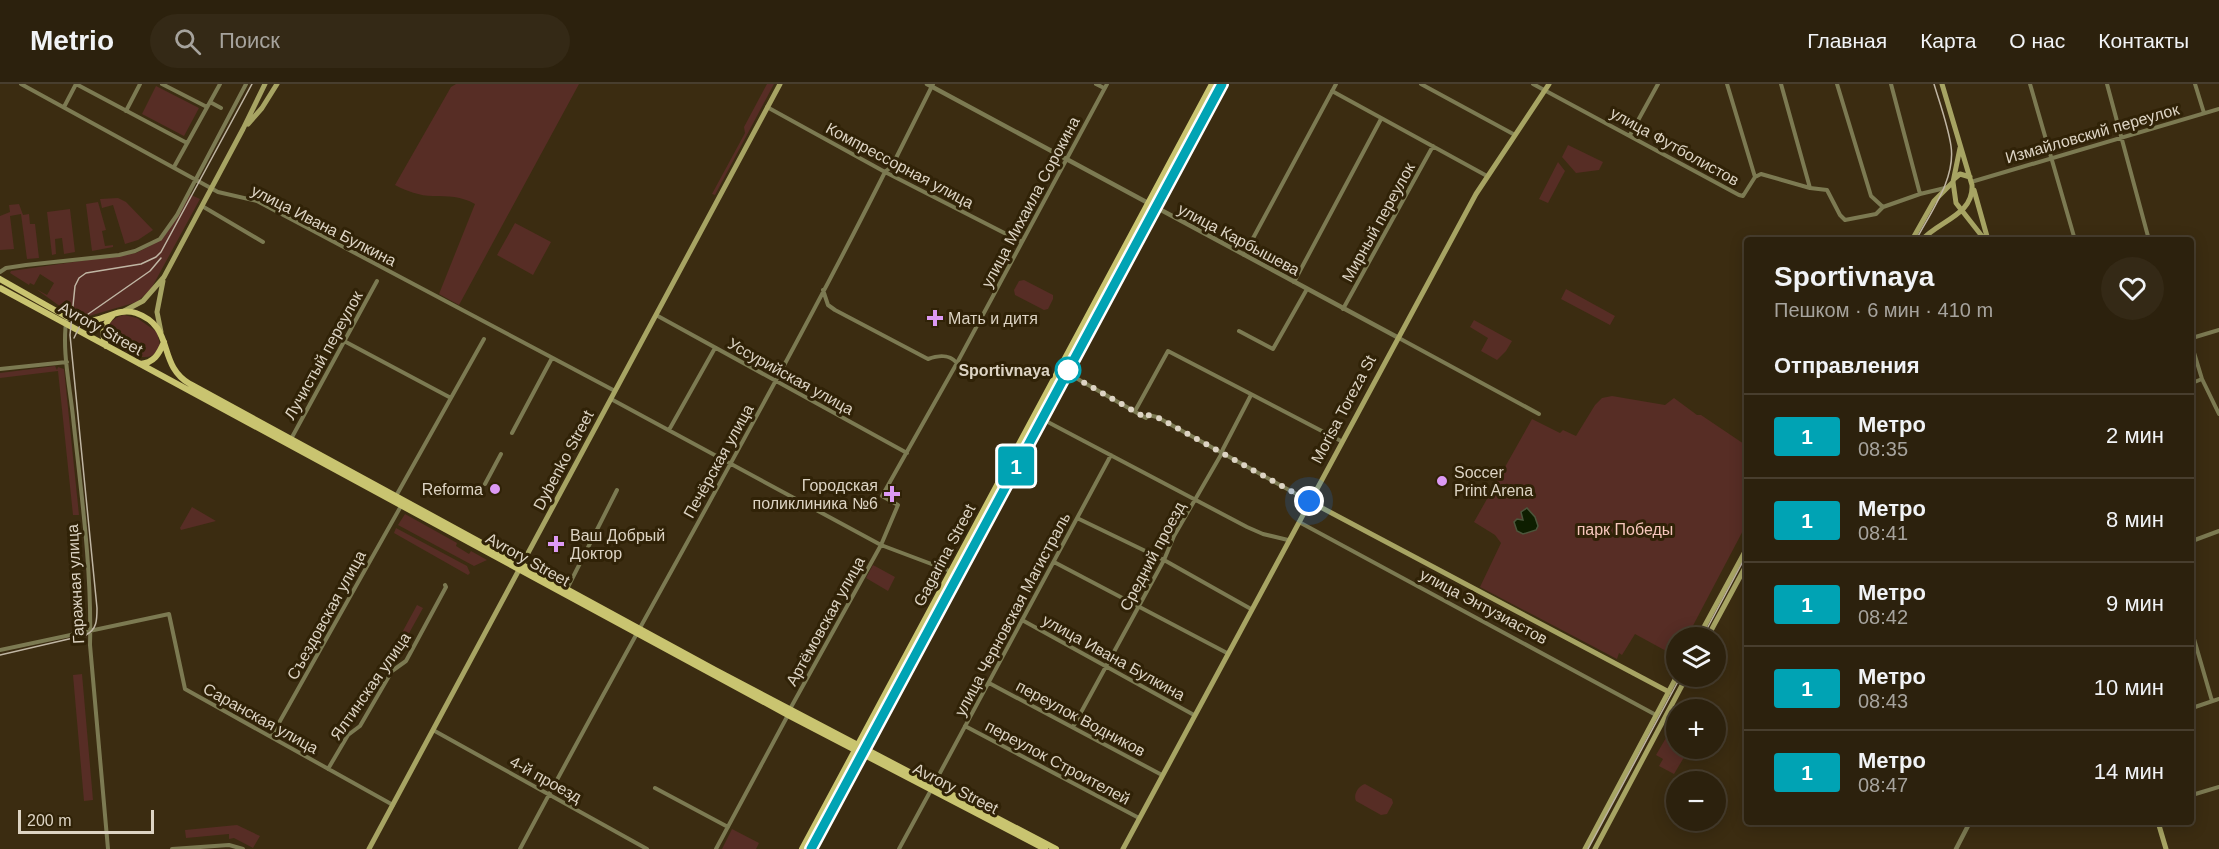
<!DOCTYPE html>
<html lang="ru">
<head>
<meta charset="utf-8">
<style>
	body { margin:0; font-family:Helvetica,sans-serif; background:#342916; color:#f1f3f6; height:100vh; display:flex; flex-direction:column; font-size:22px; white-space:nowrap }
	* { box-sizing:border-box; margin:0 }
	p { font-size:20px; color:#a6a39d }
	.icon { flex:none; width:33px; height:33px; fill:none; stroke:currentColor; stroke-width:2; stroke-linecap:round; stroke-linejoin:round }
	.map { position:relative; flex:1; overflow:hidden }
	.side { position:absolute; left:1744px; top:153px; width:450px; height:588px; display:flex; flex-direction:column; background:#2c210d; border-radius:6px; box-shadow:0 3px 15px #0003,0 0 0 2px #483e2e }
	.side>* { flex:none }
	.badge { padding:0 12px; border-radius:4px; font-size:21px; line-height:39px }
	.tools { position:absolute; left:1666px; top:543px; display:grid; gap:12px }
	.tools a { display:grid; place-items:center; width:60px; height:60px; border-radius:50%; background:#2c210d; box-shadow:0 3px 15px #0003,0 0 0 2px #483e2e; font-size:30px }
	.scale { position:absolute; left:18px; bottom:15px; width:136px; box-sizing:border-box; padding-left:6px; border:3px solid #ddd4c4; border-top:0; font-size:16px; line-height:21px; white-space:nowrap; color:#ddd4c4; -webkit-text-stroke:4px #302207; paint-order:stroke }
	.you { position:absolute; width:30px; height:30px; margin:-15px; border:4px solid #fff; border-radius:50%; background:#1a73e8; box-shadow:0 0 0 9px #1a73e833 }
	.map>.badge { position:absolute; translate:-50% -50%; box-shadow:0 0 0 3px #fff }
	h2 { padding:0 30px; font-size:22px; line-height:54px }
	.round { display:grid; place-items:center; flex:none; width:63px; height:63px; border-radius:32px; background:#342916 }
	.overview { display:flex; align-items:center; justify-content:space-between; height:102px; padding:0 30px }
	h1 { font-size:28px; font-weight:600; line-height:45px }
	ul { padding:0; list-style:none }
	li { display:flex; align-items:center; gap:18px; height:84px; padding:0 30px; border-top:2px solid #483e2e }
	li div { flex:1 }
	li b { display:block; font-size:22px }
	li em { font-style:normal }
	li .badge { min-width:66px; font-weight:700; text-align:center }
	header { display:flex; align-items:center; gap:36px; box-sizing:border-box; height:84px; padding:0 30px; background:#2c210d; border-bottom:2px solid #483e2e }
	header strong { font-size:28px }
	nav { display:flex; gap:33px; margin-inline-start:auto; font-size:21px }
	.search { width:420px; height:54px; background:#342916; display:flex; align-items:center; gap:15px; box-sizing:border-box; padding:0 21px; border-radius:33px; color:#a6a39d; font-size:22px }
	.map>svg:first-child { display:block }
	.green { fill:#572d25 }
	.water { fill:#0e1e00; stroke:#4c553b; stroke-width:1.5 }
	.lines { fill:none; stroke-linecap:round; stroke-linejoin:round }
	.minor { stroke:#7c7a52; stroke-width:4 }
	.tertiary { stroke:#7c7a52; stroke-width:4.5 }
	.secondary { stroke:#a7a463; stroke-width:5 }
	.primary { stroke:#c9c470; stroke-width:6 }
	.tram { stroke:#c0b6a4; stroke-width:1.5 }
	.line-casing { stroke:#fff; stroke-width:14 }
	.line { stroke:#00a3b4; stroke-width:9 }
	.walk { stroke:#ddd4c4; stroke-width:6; stroke-dasharray:0 10.8 }
	.poi-dot { fill:#dc99f4; stroke:#302207; stroke-width:2 }
	.stop-dot { fill:#fff; stroke:#00a3b4; stroke-width:3 }
	.labels { text-anchor:middle; stroke-width:6; stroke-linejoin:round; paint-order:stroke }
	.street-label { font-size:16px; fill:#ddd4c4; stroke:#302207 }
	.poi-label { font-size:16px; fill:#ddd4c4; stroke:#302207; text-anchor:start }
	.stop-label { font-size:16px; font-weight:bold; fill:#ddd4c4; stroke:#302207; text-anchor:end }
	.park-label { font-size:16px; fill:#f7c6bc; stroke:#302207 }
</style>
</head>
<body>
<header>
<strong>Metrio</strong>
<div class="search"><svg class="icon" aria-label="search" viewBox="0 0 24 24"><circle cx="10" cy="10" r="6"/><path d="M15 15l6 6"/></svg>Поиск</div>
<nav><a>Главная</a><a>Карта</a><a>О нас</a><a>Контакты</a></nav>
</header>
<div class="map">
<svg width="2219" height="765" viewBox="0 0 2219 765">
	<rect width="100%" height="100%" fill="#3b2c11"/>
	<path class="green" d="M 456,0 L 579,0 L 459,221 L 439,210 L 475,120 C 461,112 448,112 433,112 C 420,112 406,107 395,101 L 451,3 Z
		M 767,0 L 774,0 L 715,111 L 712,110 L 745,49 L 744,43 Z
		M 1216,0 L 1221,0 L 1166,101 L 1164,101 L 1163,99 Z
		M 156,2 L 199,24 L 184,52 L 142,30 Z
		M 1568,61 L 1603,78 L 1599,86 L 1576,89 L 1562,73 Z
		M 1558,78 L 1565,87 L 1548,119 L 1539,115 Z
		M 189,110 L 200,115 L 151,205 L 137,218 L 89,232 L 77,232 L 62,227 L 63,222 L 61,223 L 36,205 L 47,211 L 54,199 L 40,190 L 34,201 L 30,199 L 29,201 L 10,189 L 11,187 L 136,169 L 152,161 L 167,148 Z
		M 118,114 L 126,118 L 153,146 L 138,156 L 125,160 L 113,121 L 102,124 L 100,115 Z
		M 98,118 L 106,146 L 102,147 L 105,162 L 113,161 L 113,163 L 92,167 L 86,120 Z
		M 19,120 L 23,131 L 29,130 L 30,140 L 35,140 L 39,174 L 27,175 L 21,130 L 10,132 L 14,165 L 0,166 L 0,132 L 10,128 L 9,121 Z
		M 70,125 L 75,168 L 64,170 L 62,154 L 55,155 L 56,170 L 52,171 L 47,128 Z
		M 1147,129 L 1151,131 L 1048,323 L 1045,323 L 1044,321 Z
		M 515,139 L 551,158 L 533,191 L 497,171 Z
		M 1024,196 L 1053,211 L 1053,215 L 1048,225 L 1044,226 L 1015,211 L 1014,206 L 1019,197 Z
		M 1566,205 L 1615,232 L 1610,241 L 1561,215 Z
		M 124,231 L 137,234 L 157,248 L 160,261 C 157,265 156,270 151,272 C 132,280 83,243 124,231 Z
		M 1474,236 L 1512,257 L 1506,267 L 1497,276 L 1481,267 L 1488,254 L 1470,243 Z
		M 55,282 L 57,286 L 58,283 L 64,285 L 79,431 L 73,431 L 58,287 L 0,294 L 0,289 Z
		M 1612,312 L 1665,321 L 1674,314 L 1697,331 L 1701,331 L 1747,362 L 1747,439 L 1687,553 L 1677,554 L 1677,577 L 1672,574 L 1672,570 L 1670,569 L 1669,573 L 1668,568 L 1635,550 L 1622,571 L 1619,569 L 1617,575 L 1480,503 L 1501,459 L 1495,451 L 1474,438 L 1532,335 L 1560,349 L 1563,346 L 1576,352 L 1595,321 L 1602,314 Z
		M 1026,353 L 1030,355 L 874,647 L 871,648 L 870,646 Z
		M 192,423 L 216,437 L 181,446 L 180,444 Z
		M 405,430 L 457,459 L 456,462 L 469,470 L 471,467 L 487,476 L 474,482 L 398,441 Z
		M 396,444 L 467,482 L 470,489 L 468,491 L 394,449 Z
		M 873,481 L 895,493 L 888,507 L 866,494 Z
		M 417,521 L 423,524 L 392,580 L 385,580 Z
		M 82,590 L 93,716 L 84,717 L 73,591 Z
		M 1677,635 L 1677,664 L 1689,665 L 1674,690 L 1659,682 L 1663,675 L 1656,671 Z
		M 1365,700 L 1392,715 L 1393,719 L 1387,730 L 1381,731 L 1356,717 C 1353,711 1358,702 1365,700 Z
		M 237,741 L 260,752 L 253,764 L 234,754 L 229,755 L 229,750 L 186,754 L 185,746 Z
		M 732,745 L 759,759 L 756,765 L 722,765 Z"/>
	<path class="water" d="M 1527,424 L 1535,433 L 1538,442 L 1536,446 L 1523,450 L 1517,447 L 1514,438 L 1517,435 L 1523,436 L 1521,428 Z"/>
	<g class="lines">
		<path class="minor" d="M 21,0 L 218,108 L 257,117 L 615,307
			M 162,0 L 207,23
			M 1096,0 L 1104,4
			M 1421,0 L 1515,51
			M 1533,0 L 1739,111 L 1743,112 L 1755,93 L 1761,90 L 1810,104 L 1827,106 L 1840,131 L 1845,136 L 1876,130 L 1883,123 L 1871,112 L 1837,0
			M 1727,0 L 1755,93
			M 1781,0 L 1810,104
			M 1891,0 L 1920,110
			M 2030,0 L 2075,156
			M 2107,0 L 2149,156
			M 2195,0 L 2204,29
			M 1332,7 L 1487,92
			M 210,18 L 220,0
			M 64,23 L 76,0 L 187,59
			M 767,23 L 885,88 L 1022,158
			M 126,27 L 140,0
			M 1630,51 L 1658,0
			M 174,83 L 210,18 L 221,24
			M 1971,98 L 2219,25
			M 202,122 L 263,158
			M 1883,123 L 1920,110 L 1945,104
			M 1244,171 L 1336,0
			M 0,188 L 6,184 L 26,181 L 119,171 L 135,167 L 160,155 L 177,131 L 246,0
			M 1294,198 L 1381,35
			M 823,206 L 828,221 L 835,226 L 928,275 C 939,271 949,270 957,279
			M 1343,225 L 1433,62
			M 656,231 L 907,369
			M 67,233 C 61,263 70,303 73,333 C 81,408 92,485 90,561 L 108,765
			M 1239,247 L 1273,265 L 1307,205
			M 1397,253 L 1539,330
			M 2192,254 L 2219,246
			M 344,257 L 451,314
			M 2192,262 L 2202,295 L 2219,330
			M 0,285 L 67,278
			M 1069,290 L 1146,334 L 1148,331 L 1157,333 L 1309,417
			M 2192,299 L 2202,295
			M 611,315 L 881,461 L 950,487
			M 1135,327 L 1168,267 L 1341,357
			M 1044,336 L 1247,443 L 1263,450 L 1288,456
			M 669,346 L 715,264
			M 512,349 L 552,274
			M 291,355 L 377,197
			M 485,400 L 501,370
			M 396,412 L 484,255
			M 1077,434 L 1164,476 L 1251,525
			M 1299,438 L 1656,631
			M 2192,457 L 2219,447
			M 1054,478 L 1227,569
			M 567,505 L 617,406
			M 1022,536 L 1194,631
			M 2192,548 L 2212,617
			M 0,566 L 169,530 L 185,605 L 393,721
			M 989,599 L 1162,691
			M 2192,624 L 2219,615
			M 790,625 L 881,461 L 898,421 L 882,412 L 957,279 L 1107,0
			M 965,642 L 1139,734
			M 1073,643 L 1164,476 L 1174,452 L 1222,369 L 1223,365 L 1251,311
			M 433,646 L 647,765
			M 271,653 L 401,422
			M 328,685 L 348,651 L 360,642 L 392,587 L 406,577 L 446,503 L 445,501
			M 934,700 L 1111,371
			M 655,704 L 728,743
			M 2192,711 L 2219,703
			M 172,765 L 229,761 L 243,765
			M 520,765 C 640,538 770,317 885,88 L 892,82 L 933,0
			M 716,765 L 788,631
			M 899,765 L 931,706"/>
		<path class="tertiary" d="M 927,0 L 1397,253
			M 1956,765 L 1970,738"/>
		<path class="secondary" d="M 248,40 L 262,24 L 277,0
			M 1960,64 L 1953,98 L 1956,119 L 1985,156
			M 1954,95 L 1960,90 L 1970,93
			M 1974,106 L 1988,156
			M 1912,156 L 1934,117 L 1953,98
			M 1922,156 C 1938,137 1974,131 1972,101 L 1942,0
			M 124,227 L 143,217 L 164,193 L 243,45 L 265,0
			M 161,248 L 157,228 L 163,197
			M 1309,417 L 1669,608
			M 1698,554 L 1748,462
			M 1707,554 L 1748,478
			M 2158,738 L 2166,765
			M 369,765 L 780,0
			M 1123,765 L 1476,110 L 1549,0
			M 1585,765 L 1677,592
			M 1595,765 L 1687,592"/>
		<path class="primary" d="M 0,195 L 67,233 C 76,236 85,237 95,236 C 109,233 121,224 136,229 C 176,243 156,280 190,300 L 715,586 L 1056,765
			M 0,204 L 788,631 L 1045,765
			M 106,262 C 101,249 103,241 113,231
			M 140,280 C 154,279 159,270 164,258
			M 802,765 L 1212,0
			M 814,765 L 1224,0"/>
		<path class="tram" d="M 1916,156 C 1930,129 1956,95 1951,62 C 1948,42 1940,20 1934,0
			M 74,254 L 84,233 L 150,187 L 161,174
			M 1702,554 L 1748,468
			M 0,571 L 86,551 C 97,545 97,536 97,524 L 70,251 L 75,202 L 79,194 L 86,189 L 141,180 L 156,173 L 161,168 L 252,0
			M 1588,765 L 1681,592"/>
	</g>
	<g class="lines">
		<defs>
			<path id="line" d="M 811,765 L 1222,0"/>
		</defs>
		<use href="#line" class="line-casing"/>
		<use href="#line" class="line"/>
		<path class="walk" d="M 1068,286 L 1069,290 L 1146,334 L 1148,331 L 1157,333 L 1309,417"/>
	</g>
	<g class="poi-dot">
		<path d="M932 225h6v6h6v6h-6v6h-6v-6h-6v-6h6z"/>
		<circle cx="1442" cy="397" r="6"/>
		<circle cx="495" cy="405" r="6"/>
		<path d="M889 401h6v6h6v6h-6v6h-6v-6h-6v-6h6z"/>
		<path d="M553 451h6v6h6v6h-6v6h-6v-6h-6v-6h6z"/>
	</g>
	<circle class="stop-dot" cx="1068" cy="286" r="12"/>
	<g class="labels">
		<g class="street-label">
			<text transform="translate(2092 49) rotate(-16)" y="6">Измайловский переулок</text>
			<text transform="translate(1675 62) rotate(29)" y="6">улица Футболистов</text>
			<text transform="translate(900 81) rotate(28)" y="6">Компрессорная улица</text>
			<text transform="translate(1030 118) rotate(-62)" y="6">улица Михаила Сорокина</text>
			<text transform="translate(1378 138) rotate(-61)" y="6">Мирный переулок</text>
			<text transform="translate(324 141) rotate(27)" y="6">улица Ивана Булкина</text>
			<text transform="translate(1239 155) rotate(28)" y="6">улица Карбышева</text>
			<text transform="translate(101 244) rotate(29)" y="6">Avrory Street</text>
			<text transform="translate(323 271) rotate(-61)" y="6">Лучистый переулок</text>
			<text transform="translate(791 292) rotate(29)" y="6">Уссурийская улица</text>
			<text transform="translate(1343 325) rotate(-62)" y="6">Morisa Toreza St</text>
			<text transform="translate(563 376) rotate(-62)" y="6">Dybenko Street</text>
			<text transform="translate(718 377) rotate(-61)" y="6">Печёрская улица</text>
			<text transform="translate(944 471) rotate(-62)" y="6">Gagarina Street</text>
			<text transform="translate(1152 472) rotate(-62)" y="6">Средний проезд</text>
			<text transform="translate(528 475) rotate(29)" y="6">Avrory Street</text>
			<text transform="translate(75 500) rotate(-93)" y="6">Гаражная улица</text>
			<text transform="translate(1484 522) rotate(28)" y="6">улица Энтузиастов</text>
			<text transform="translate(1012 530) rotate(-62)" y="6">улица Черновская Магистраль</text>
			<text transform="translate(326 531) rotate(-61)" y="6">Съездовская улица</text>
			<text transform="translate(825 537) rotate(-61)" y="6">Артёмовская улица</text>
			<text transform="translate(1114 573) rotate(29)" y="6">улица Ивана Булкина</text>
			<text transform="translate(370 602) rotate(-55)" y="6">Ялтинская улица</text>
			<text transform="translate(261 634) rotate(29)" y="6">Саранская улица</text>
			<text transform="translate(1081 634) rotate(28)" y="6">переулок Водников</text>
			<text transform="translate(1058 678) rotate(28)" y="6">переулок Строителей</text>
			<text transform="translate(546 695) rotate(29)" y="6">4-й проезд</text>
			<text transform="translate(956 704) rotate(27)" y="6">Avrory Street</text>
		</g>
		<g class="poi-label">
			<text x="948" y="240">Мать и дитя</text>
			<text x="1454" y="394">Soccer<tspan x="1454" dy="18">Print Arena</tspan></text>
			<text x="878" y="407" text-anchor="end">Городская<tspan x="878" dy="18">поликлиника №6</tspan></text>
			<text x="483" y="411" text-anchor="end">Reforma</text>
			<text x="570" y="457">Ваш Добрый<tspan x="570" dy="18">Доктор</tspan></text>
		</g>
		<g class="stop-label">
			<text x="1050" y="292">Sportivnaya</text>
		</g>
		<g class="park-label">
			<text x="1625" y="451">парк Победы</text>
		</g>
	</g>
</svg>
<div class="tools">
<a><svg class="icon" aria-label="layers" viewBox="0 0 24 24"><path d="M12 4l9 5-9 5-9-5zM3 14l9 5 9-5"/></svg></a>
<a>+</a>
<a>−</a>
</div>
<div class="scale">200 m</div>
<div class="you" style="left:1309px;top:417px"></div>
<b class="badge" style="left:1016px;top:382px;background:#00a3b4;color:#fff">1</b>
<section class="side">
<div class="overview"><div><h1>Sportivnaya</h1><p>Пешком · 6 мин · 410 m</p></div><a class="round"><svg class="icon" aria-label="heart" viewBox="0 0 24 24"><path d="M12 20l-8-8c-3-5 5-10 8-4 3-6 11-1 8 4z"/></svg></a></div>
<h2>Отправления</h2>
<ul>
<li><span class="badge" style="background:#00a3b4;color:#fff">1</span><div><b>Метро</b><p>08:35</p></div><em>2 мин</em></li>
<li><span class="badge" style="background:#00a3b4;color:#fff">1</span><div><b>Метро</b><p>08:41</p></div><em>8 мин</em></li>
<li><span class="badge" style="background:#00a3b4;color:#fff">1</span><div><b>Метро</b><p>08:42</p></div><em>9 мин</em></li>
<li><span class="badge" style="background:#00a3b4;color:#fff">1</span><div><b>Метро</b><p>08:43</p></div><em>10 мин</em></li>
<li><span class="badge" style="background:#00a3b4;color:#fff">1</span><div><b>Метро</b><p>08:47</p></div><em>14 мин</em></li>
</ul>
</section>
</div>
</body>
</html>
